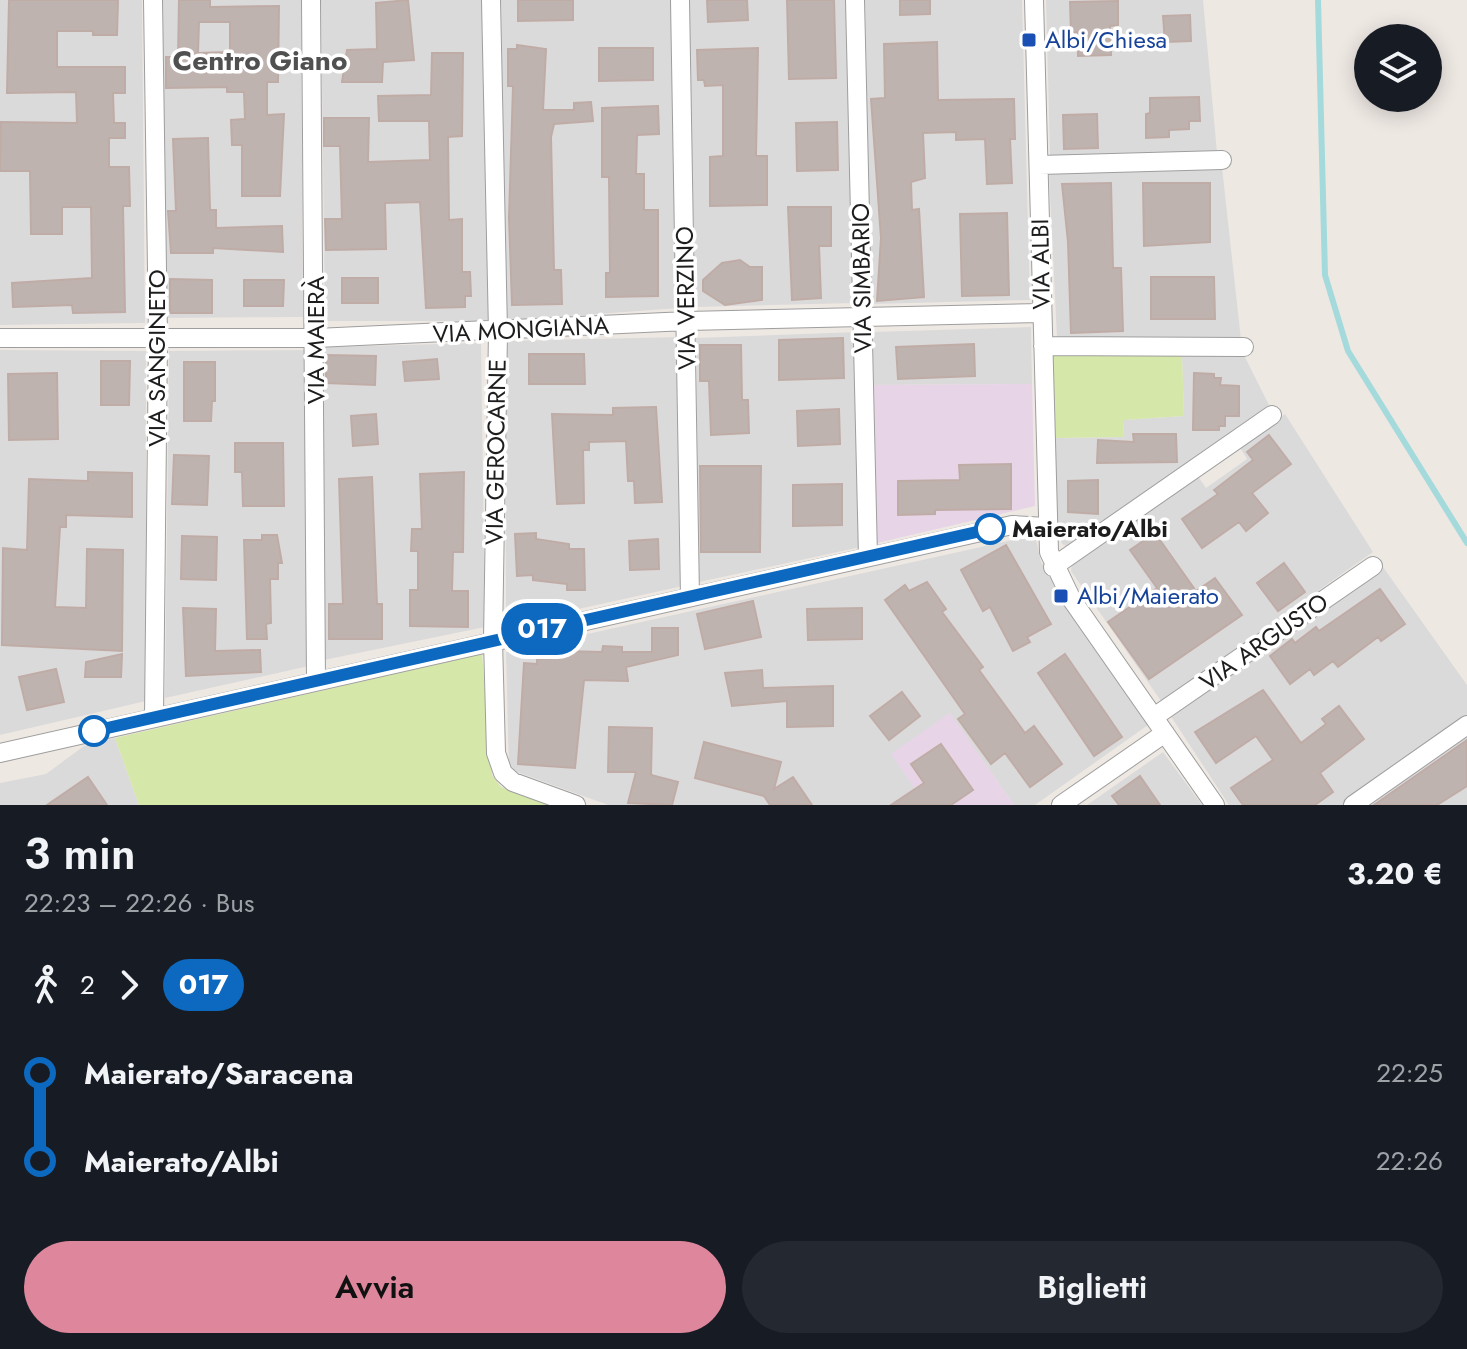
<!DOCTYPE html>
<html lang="it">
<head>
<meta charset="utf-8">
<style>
	body { margin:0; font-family:Jost,sans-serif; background:#242831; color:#f1f3f6; height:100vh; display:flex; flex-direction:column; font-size:30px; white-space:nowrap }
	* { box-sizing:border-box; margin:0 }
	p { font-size:26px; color:#9ea1a6 }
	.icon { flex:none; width:44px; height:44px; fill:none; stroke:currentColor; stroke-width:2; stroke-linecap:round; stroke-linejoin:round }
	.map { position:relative; height:805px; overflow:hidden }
	.panel { display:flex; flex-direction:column; background:#171b24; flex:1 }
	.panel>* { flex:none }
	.badge { padding:0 16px; border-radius:26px; font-size:28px; line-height:52px }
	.fabs { position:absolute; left:1354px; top:24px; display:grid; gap:16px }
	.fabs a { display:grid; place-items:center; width:88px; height:88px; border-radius:50%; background:#171b24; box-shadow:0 4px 20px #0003; font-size:40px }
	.map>.badge { position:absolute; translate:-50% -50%; box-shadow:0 0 0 4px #fff }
	.legs { display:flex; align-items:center; gap:12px; height:88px; padding:0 24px; font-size:26px }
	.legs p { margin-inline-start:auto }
	.summary { display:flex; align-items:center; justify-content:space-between; height:136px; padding:0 24px }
	h1 { font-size:44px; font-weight:600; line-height:60px }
	.primary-button { display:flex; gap:16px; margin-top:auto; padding:16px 24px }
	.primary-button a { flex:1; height:92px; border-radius:48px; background:#de879c; color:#111; font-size:32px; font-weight:600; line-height:92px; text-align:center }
	.primary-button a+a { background:#242831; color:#f1f3f6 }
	ul { padding:0 24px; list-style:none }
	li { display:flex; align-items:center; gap:28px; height:88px; font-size:30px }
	li i { display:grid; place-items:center; width:12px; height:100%; margin:0 10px; background:currentColor }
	li i::after { content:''; width:20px; height:20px; margin:-10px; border:6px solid; border-radius:50%; background:#171b24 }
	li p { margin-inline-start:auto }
	li:first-child i { background:linear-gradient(#0000 50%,currentColor 0) }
	li:last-child i { background:linear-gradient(currentColor 50%,#0000 0) }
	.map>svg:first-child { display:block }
	.residential { fill:#dbdada }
	.industrial { fill:#e7d5e7 }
	.grass { fill:#d5e8aa }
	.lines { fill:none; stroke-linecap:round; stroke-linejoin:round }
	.stream { stroke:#a4dadb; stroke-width:6 }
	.building { fill:#bfb3b0; stroke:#c0aca6; stroke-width:2; fill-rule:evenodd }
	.minor-casing { stroke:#9e9e9e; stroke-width:20 }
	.minor { stroke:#fff; stroke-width:18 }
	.line-1-casing { stroke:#fff; stroke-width:18 }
	.line-1 { stroke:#0c69bf; stroke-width:12 }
	.transit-dot { fill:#1a4fb4; stroke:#fff; stroke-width:3 }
	.stop-1-dot { fill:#fff; stroke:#0c69bf; stroke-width:4 }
	.labels { text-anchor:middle; stroke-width:7; stroke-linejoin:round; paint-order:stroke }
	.transit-label { font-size:24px; fill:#164399; stroke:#fff; text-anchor:start }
	.street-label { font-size:24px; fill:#1d1d1d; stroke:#fff }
	.stop-label { font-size:24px; font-weight:bold; fill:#1d1d1d; stroke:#fff; text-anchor:start }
	.quarter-label { font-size:28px; font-weight:bold; fill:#505050; stroke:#fff }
</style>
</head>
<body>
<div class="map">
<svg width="1467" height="805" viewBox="0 0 1467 805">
	<rect width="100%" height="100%" fill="#eee8e3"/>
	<path class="residential" d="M 0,0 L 142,0 L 145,323 L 0,325 Z
		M 158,0 L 301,0 L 303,317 L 159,318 Z
		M 321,0 L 484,0 L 490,321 L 325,321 Z
		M 501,0 L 672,0 L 679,308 L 506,321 Z
		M 689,0 L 847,0 L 855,303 L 695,307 Z
		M 865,0 L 1022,0 L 1030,300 L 871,304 Z
		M 1046,0 L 1203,0 L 1217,152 L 1050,156 Z
		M 1222,167 L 1241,340 L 1057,337 L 1049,174 L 1052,171 Z
		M 1031,327 L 1032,384 L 874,385 L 872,332 Z
		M 857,332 L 861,547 L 699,582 L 696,338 Z
		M 680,337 L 683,586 L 506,625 L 505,341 Z
		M 481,343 L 485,627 L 324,660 L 323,347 Z
		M 0,350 L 146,351 L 146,701 L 0,735 Z
		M 308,350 L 309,666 L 165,698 L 169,351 Z
		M 1182,355 L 1244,355 L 1269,405 L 1068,547 L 1062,544 L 1058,531 L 1054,438 L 1124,437 L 1123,420 L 1184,416 Z
		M 1285,414 L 1373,552 L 1161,701 L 1071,571 L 1072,563 L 1197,475 L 1206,488 L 1247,459 L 1239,446 Z
		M 1035,535 L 1041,562 L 1148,725 L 1035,805 L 1014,805 L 950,714 L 926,805 L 608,805 L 509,769 L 506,652 Z
		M 1383,567 L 1467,685 L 1467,805 L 1229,805 L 1170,715 Z
		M 115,738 L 139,805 L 0,805 L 0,783 L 46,774 L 84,746 Z
		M 1163,752 L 1202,805 L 1087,805 Z"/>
	<path class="industrial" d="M 1032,384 L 1035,506 L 877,543 L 874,385 Z
		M 950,713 L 1014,805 L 926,805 L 891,754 Z"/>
	<path class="grass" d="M 1050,354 L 1182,355 L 1184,416 L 1123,420 L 1124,437 L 1054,438 Z
		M 482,654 L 492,775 L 501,787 L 552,805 L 139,805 L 115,738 Z"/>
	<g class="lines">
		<path class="stream" d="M 1318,0 L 1325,275 L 1348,351 L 1467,543"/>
	</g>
	<path class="building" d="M 9,0 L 118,0 L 117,35 L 93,35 L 93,31 L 57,31 L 57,67 L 125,67 L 125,93 L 113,93 L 114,123 L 125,123 L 125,138 L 109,138 L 109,167 L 129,167 L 130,206 L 123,206 L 125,312 L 73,313 L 72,305 L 13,307 L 12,283 L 92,278 L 91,207 L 62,207 L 62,234 L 31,234 L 30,171 L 0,171 L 1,122 L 77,123 L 76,92 L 7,93 Z
		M 179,0 L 210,0 L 210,7 L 279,6 L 278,82 L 267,82 L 267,115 L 284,114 L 280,196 L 242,196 L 242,145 L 232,145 L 231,120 L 245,119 L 244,92 L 227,92 L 227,87 L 166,88 L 166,57 L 178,57 ZM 199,22 L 230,22 L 230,52 L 198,53 Z
		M 408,0 L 414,60 L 383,62 L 382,82 L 342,82 L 347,50 L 377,49 L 376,3 Z
		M 518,0 L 573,0 L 573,20 L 518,21 Z
		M 707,0 L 747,0 L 748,20 L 708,22 Z
		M 787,0 L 834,0 L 836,78 L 789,79 Z
		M 900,0 L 930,0 L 930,14 L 900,15 Z
		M 1118,1 L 1118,25 L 1110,26 L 1111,55 L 1078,56 L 1078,32 L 1071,33 L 1070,2 Z
		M 1190,15 L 1191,41 L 1165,42 L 1163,16 Z
		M 937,42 L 938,100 L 1014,99 L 1015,139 L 1010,139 L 1012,183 L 987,184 L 985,139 L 956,140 L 956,132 L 923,133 L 925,178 L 911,182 L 912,210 L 919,209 L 924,297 L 877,301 L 881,238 L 871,99 L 885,98 L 884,44 Z
		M 517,45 L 546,49 L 543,110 L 574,110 L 574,103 L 591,102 L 593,121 L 554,124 L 551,137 L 554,270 L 561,270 L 562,304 L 512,305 L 509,218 L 513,86 L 508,86 L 508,49 L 517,49 Z
		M 599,48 L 653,48 L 653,80 L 599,81 Z
		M 758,48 L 756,156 L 767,156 L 767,205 L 710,206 L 710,157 L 723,156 L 723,85 L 705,86 L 704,80 L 698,80 L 697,50 Z
		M 432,53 L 463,53 L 462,136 L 448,137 L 449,220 L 462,219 L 462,272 L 470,272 L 471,296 L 465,296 L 465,307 L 426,308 L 420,202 L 385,203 L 386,249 L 326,250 L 325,219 L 342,219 L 340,146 L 324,146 L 324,118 L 369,118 L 368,162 L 430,160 L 429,121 L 379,121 L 378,96 L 431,95 Z
		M 1199,97 L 1200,121 L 1189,121 L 1189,129 L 1169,130 L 1169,137 L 1146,138 L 1146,114 L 1150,113 L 1150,98 Z
		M 658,106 L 659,134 L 637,135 L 636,174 L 644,174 L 644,210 L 658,210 L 658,296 L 606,297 L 606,273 L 610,273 L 609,177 L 602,177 L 602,108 Z
		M 1097,114 L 1098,148 L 1064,149 L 1063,115 Z
		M 837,122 L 838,170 L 797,171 L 796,123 Z
		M 208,138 L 210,210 L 216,210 L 216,228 L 282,226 L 283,252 L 213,248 L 213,253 L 171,253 L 168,211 L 176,211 L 173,139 Z
		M 1111,183 L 1113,268 L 1121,268 L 1123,331 L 1071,333 L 1068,242 L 1062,184 Z
		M 1143,183 L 1210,183 L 1210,242 L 1144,246 Z
		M 788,207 L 831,207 L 831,246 L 819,246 L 821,298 L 792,300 Z
		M 1007,213 L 1009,295 L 962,296 L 960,214 Z
		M 740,260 L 750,267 L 762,267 L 762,300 L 725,305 L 703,291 L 703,280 L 722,263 Z
		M 1151,277 L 1214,277 L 1215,319 L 1151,319 Z
		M 342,278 L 378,278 L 378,303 L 342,303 Z
		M 170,279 L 212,280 L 212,313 L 170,313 Z
		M 244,280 L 284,280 L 283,306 L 244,306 Z
		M 843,338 L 844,378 L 779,380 L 779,340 Z
		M 974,344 L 975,376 L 898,379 L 896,347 Z
		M 700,345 L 741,345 L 742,400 L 748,400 L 749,433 L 711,435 L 709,381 L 700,381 Z
		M 529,354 L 584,354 L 585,384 L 529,384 Z
		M 326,355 L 376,356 L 375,385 L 326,383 Z
		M 437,359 L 439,379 L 405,381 L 403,362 Z
		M 101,361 L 130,361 L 129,405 L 101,405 Z
		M 184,362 L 215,362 L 215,401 L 212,401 L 211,421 L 184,421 Z
		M 57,373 L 58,439 L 9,440 L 8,374 Z
		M 1194,373 L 1214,374 L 1214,378 L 1221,378 L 1220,385 L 1239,386 L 1239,416 L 1225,416 L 1225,426 L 1219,426 L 1219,430 L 1193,430 Z
		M 656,407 L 662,502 L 635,503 L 634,481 L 628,481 L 626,441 L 589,442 L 589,450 L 583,450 L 584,503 L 557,504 L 552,414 L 613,415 L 613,408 Z
		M 839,409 L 840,444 L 798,446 L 797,411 Z
		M 376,414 L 378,444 L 353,446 L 351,416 Z
		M 1133,434 L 1176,434 L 1177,462 L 1097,463 L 1098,440 L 1134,442 Z
		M 1269,435 L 1291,464 L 1252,493 L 1268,513 L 1246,531 L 1239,522 L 1202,548 L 1182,519 L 1218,494 L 1214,490 L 1253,460 L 1247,452 Z
		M 235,443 L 283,443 L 284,506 L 243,506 L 242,472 L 235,472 Z
		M 174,455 L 209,456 L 207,505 L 172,504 Z
		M 1011,464 L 1011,509 L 935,510 L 935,514 L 898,515 L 898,481 L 960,480 L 959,465 Z
		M 700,466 L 761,466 L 760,552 L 701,552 Z
		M 88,472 L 132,473 L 132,517 L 66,515 L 66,527 L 60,527 L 55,607 L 86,608 L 87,549 L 123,550 L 122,651 L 2,645 L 3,548 L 27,550 L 29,479 L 88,481 Z
		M 464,472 L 463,552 L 453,552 L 452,591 L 468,591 L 468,627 L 410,626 L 410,590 L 418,590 L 418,551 L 411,551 L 412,529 L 422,529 L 420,474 Z
		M 372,477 L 377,604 L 382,604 L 382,639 L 329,639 L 329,604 L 343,604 L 339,479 Z
		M 1098,480 L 1098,514 L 1068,512 L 1068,481 Z
		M 842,484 L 842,525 L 793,526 L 793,485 Z
		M 536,533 L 536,539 L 569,544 L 569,549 L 584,549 L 585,590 L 567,590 L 567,584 L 533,580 L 533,575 L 517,576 L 515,534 Z
		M 1155,533 L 1196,591 L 1215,578 L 1242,615 L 1149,679 L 1108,622 L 1157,588 L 1130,550 Z
		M 262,535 L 277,535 L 282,563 L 278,563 L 278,579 L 270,579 L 271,623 L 266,624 L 267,639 L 247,639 L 244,540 L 262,540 Z
		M 182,536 L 217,537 L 216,580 L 181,579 Z
		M 658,539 L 659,569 L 630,570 L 629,541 Z
		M 1006,545 L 1051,624 L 1027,637 L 1030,642 L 1013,651 L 990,607 L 983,611 L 961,570 Z
		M 1284,563 L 1305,592 L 1278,611 L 1257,583 Z
		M 927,582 L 946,609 L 942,612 L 983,667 L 979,670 L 1025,733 L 1034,726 L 1062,764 L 1030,787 L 1005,753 L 991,764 L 958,719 L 965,714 L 885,600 L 905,585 L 909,591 Z
		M 1380,589 L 1405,624 L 1381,641 L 1378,637 L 1338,667 L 1333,661 L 1314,675 L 1310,669 L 1290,684 L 1270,656 L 1292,639 L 1295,643 L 1316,627 L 1319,631 Z
		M 753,601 L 761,637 L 705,649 L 697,614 Z
		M 183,608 L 216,609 L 215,651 L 260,650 L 261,672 L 186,676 Z
		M 862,608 L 862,639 L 808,640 L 807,609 Z
		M 652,628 L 678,628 L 678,655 L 626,667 L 628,681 L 584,680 L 575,768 L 518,764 L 524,663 L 537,664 L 537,659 L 550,659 L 551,656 L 564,656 L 564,651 L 602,652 L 603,646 L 622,647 L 622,652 L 652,652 Z
		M 122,654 L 121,677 L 85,677 L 86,662 Z
		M 1065,654 L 1122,737 L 1094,756 L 1038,673 Z
		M 56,669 L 64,702 L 27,710 L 19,677 Z
		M 762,670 L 763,688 L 833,686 L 833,726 L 787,727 L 787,701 L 732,706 L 725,673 Z
		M 1263,690 L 1301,743 L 1326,724 L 1322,719 L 1339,706 L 1364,739 L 1320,773 L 1333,792 L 1315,805 L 1243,805 L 1231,788 L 1273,760 L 1256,736 L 1216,763 L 1195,732 Z
		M 902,692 L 920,716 L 889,740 L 870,716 Z
		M 609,727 L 652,728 L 651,775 L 678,782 L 672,805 L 628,803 L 636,772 L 608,772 Z
		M 1467,740 L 1467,786 L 1437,805 L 1374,805 Z
		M 704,742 L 781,762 L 774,789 L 793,777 L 812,805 L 770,805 L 764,796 L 695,778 Z
		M 941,744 L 973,790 L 951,805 L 891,805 L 924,783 L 911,764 Z
		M 1140,776 L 1160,805 L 1119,805 L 1112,796 Z
		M 88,777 L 107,805 L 47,805 Z"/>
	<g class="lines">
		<defs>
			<path id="minor" d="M 153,0 L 158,338 L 154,717
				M 311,0 L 316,680
				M 491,0 L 498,332 L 493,640 L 496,753 L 503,773 L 513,782 L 576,805
				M 680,0 L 690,597
				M 855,0 L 868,557
				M 1034,0 L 1049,552 L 1072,600 L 1215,805
				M 1039,165 L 1222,160
				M 0,338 L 316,338 L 687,321 L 1042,313
				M 1043,346 L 1244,347
				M 1053,567 L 1272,415
				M 1154,717 L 1373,566
				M 0,753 L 1012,525 L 1046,527
				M 1061,805 L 1165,733
				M 1353,805 L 1467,725"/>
		</defs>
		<use href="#minor" class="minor-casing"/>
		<use href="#minor" class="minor"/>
	</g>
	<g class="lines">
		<defs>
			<path id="line-1" d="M 94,731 L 990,529"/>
		</defs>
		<use href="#line-1" class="line-1-casing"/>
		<use href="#line-1" class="line-1"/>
	</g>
	<g class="transit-dot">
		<rect x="1021" y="32" width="16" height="16" rx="4"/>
		<rect x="1053" y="588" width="16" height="16" rx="4"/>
	</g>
	<g class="stop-1-dot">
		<circle cx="990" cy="529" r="14"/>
		<circle cx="94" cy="731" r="14"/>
	</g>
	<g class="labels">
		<g class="transit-label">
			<text x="1045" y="48">Albi/Chiesa</text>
			<text x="1077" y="604">Albi/Maierato</text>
		</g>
		<g class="street-label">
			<text transform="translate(1041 264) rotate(-91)" y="8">VIA ALBI</text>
			<text transform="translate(862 278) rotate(-91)" y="8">VIA SIMBARIO</text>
			<text transform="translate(686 298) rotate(-91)" y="8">VIA VERZINO</text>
			<text transform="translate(521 330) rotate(-3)" y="8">VIA MONGIANA</text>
			<text transform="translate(316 340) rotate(-90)" y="8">VIA MAIERÀ</text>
			<text transform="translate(157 358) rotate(-90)" y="8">VIA SANGINETO</text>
			<text transform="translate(496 452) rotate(-89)" y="8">VIA GEROCARNE</text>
			<text transform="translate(1264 642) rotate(-35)" y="8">VIA ARGUSTO</text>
		</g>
		<g class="stop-label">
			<text x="1012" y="537">Maierato/Albi</text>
		</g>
		<g class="quarter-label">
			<text x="260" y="70">Centro Giano</text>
		</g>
	</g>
</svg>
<div class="fabs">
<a><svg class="icon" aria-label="layers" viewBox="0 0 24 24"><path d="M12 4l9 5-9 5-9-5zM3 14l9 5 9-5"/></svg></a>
</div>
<b class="badge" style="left:542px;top:629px;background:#0c69bf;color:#fff">017</b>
</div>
<section class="panel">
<div class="summary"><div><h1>3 min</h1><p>22:23 – 22:26 · Bus</p></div><b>3.20 €</b></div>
<div class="legs"><svg class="icon" aria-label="walk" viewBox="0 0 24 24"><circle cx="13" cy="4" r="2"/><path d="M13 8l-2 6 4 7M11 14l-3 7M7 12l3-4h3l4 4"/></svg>2<svg class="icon" aria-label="forward" viewBox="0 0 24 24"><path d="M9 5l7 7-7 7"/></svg><b class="badge" style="background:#0c69bf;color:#fff">017</b></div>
<ul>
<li><i style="color:#0c69bf"></i><b>Maierato/Saracena</b><p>22:25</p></li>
<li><i style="color:#0c69bf"></i><b>Maierato/Albi</b><p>22:26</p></li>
</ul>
<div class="primary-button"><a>Avvia</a><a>Biglietti</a></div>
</section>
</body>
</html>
